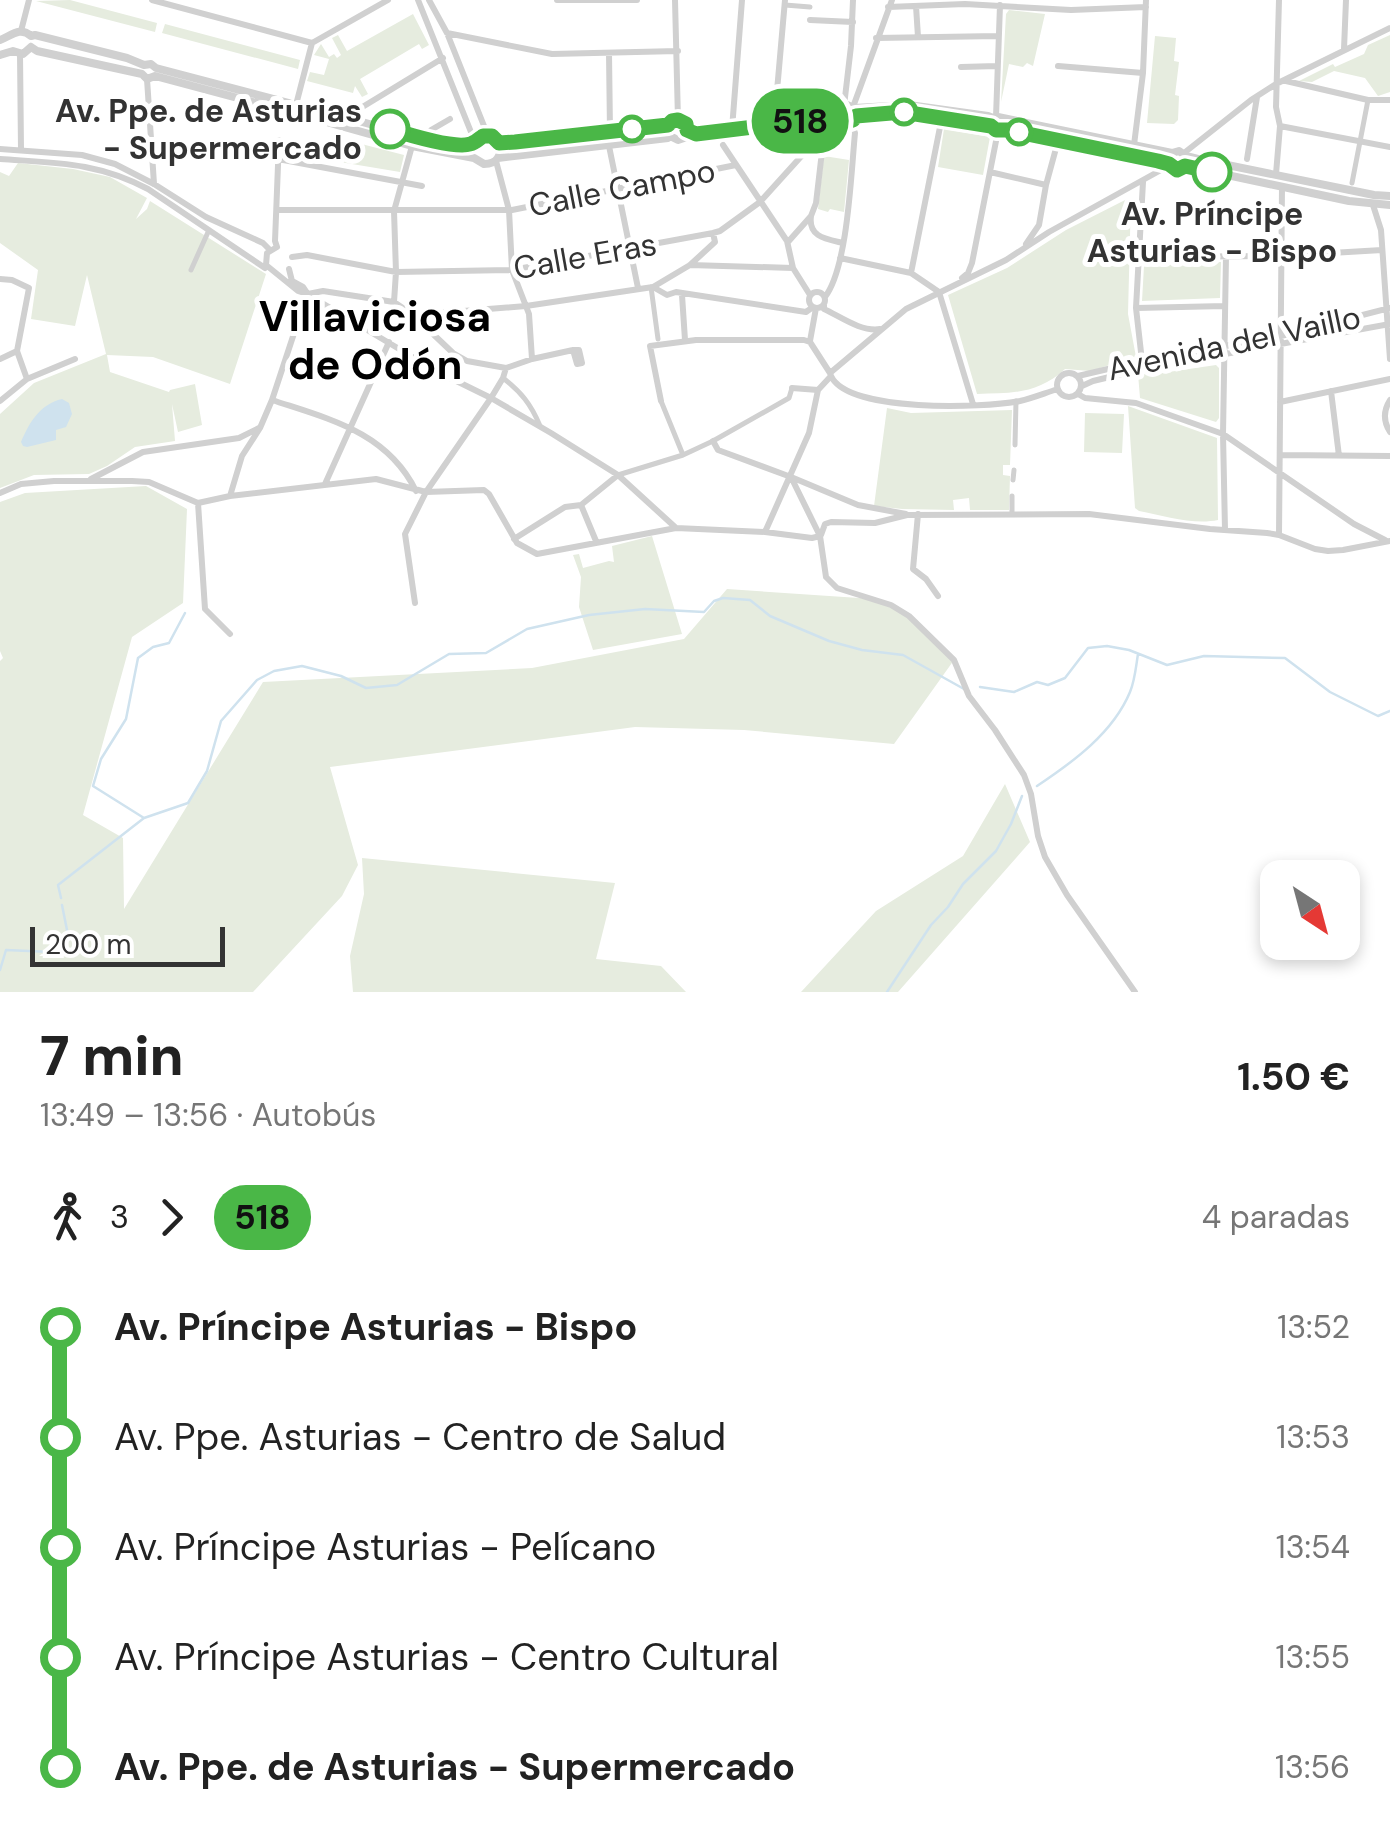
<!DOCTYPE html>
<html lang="es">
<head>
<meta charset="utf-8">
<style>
	body { margin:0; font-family:"DM Sans",sans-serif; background:#f2f2f2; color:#222; height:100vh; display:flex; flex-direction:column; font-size:38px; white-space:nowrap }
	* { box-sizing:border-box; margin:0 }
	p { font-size:32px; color:#767676 }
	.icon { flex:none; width:55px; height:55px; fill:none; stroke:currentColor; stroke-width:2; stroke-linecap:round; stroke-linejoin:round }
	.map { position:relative; height:992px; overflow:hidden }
	.drawer { display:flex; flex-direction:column; background:#fff; flex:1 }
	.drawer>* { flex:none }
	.badge { padding:0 20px; border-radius:32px; font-size:35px; line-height:65px }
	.needle { width:65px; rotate:144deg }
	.fabs { position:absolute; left:1260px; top:860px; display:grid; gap:20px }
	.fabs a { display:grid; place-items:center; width:100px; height:100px; border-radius:20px; background:#fff; box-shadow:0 5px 15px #0003; font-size:50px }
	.scale { position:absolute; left:30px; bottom:25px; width:195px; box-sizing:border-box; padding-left:10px; border:5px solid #333; border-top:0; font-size:28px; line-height:35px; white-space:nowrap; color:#333; -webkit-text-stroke:8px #fff; paint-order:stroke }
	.map>.badge { position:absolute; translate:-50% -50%; box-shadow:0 0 0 5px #fff }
	.legs { display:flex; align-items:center; gap:15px; height:110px; padding:0 40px; font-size:32px }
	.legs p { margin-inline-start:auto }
	.headline { display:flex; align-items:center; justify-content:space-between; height:170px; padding:0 40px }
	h1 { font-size:55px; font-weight:800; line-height:75px }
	ul { padding:0 40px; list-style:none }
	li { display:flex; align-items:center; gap:35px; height:110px; font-size:38px }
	li i { display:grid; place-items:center; width:15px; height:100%; margin:0 12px; background:currentColor }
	li i::after { content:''; width:25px; height:25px; margin:-12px; border:8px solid; border-radius:50%; background:#fff }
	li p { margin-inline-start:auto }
	li:first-child i { background:linear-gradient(#0000 50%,currentColor 0) }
	li:last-child i { background:linear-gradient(currentColor 50%,#0000 0) }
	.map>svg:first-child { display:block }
	.green { fill:#e6ecdf }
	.water { fill:#cfe2ee }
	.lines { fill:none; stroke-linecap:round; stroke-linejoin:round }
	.stream { stroke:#cfe2ee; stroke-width:2.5 }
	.pedestrian { stroke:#d0d0d0; stroke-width:5 }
	.minor { stroke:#d0d0d0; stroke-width:6 }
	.tertiary { stroke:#d0d0d0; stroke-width:8 }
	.line-1-casing { stroke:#fff; stroke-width:22 }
	.line-1 { stroke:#4ab747; stroke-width:15 }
	.stop-1-dot { fill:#fff; stroke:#4ab747; stroke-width:5 }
	.labels { text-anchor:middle; stroke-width:10; stroke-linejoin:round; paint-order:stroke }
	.stop-label { font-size:32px; font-weight:bold; fill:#333; stroke:#fff; text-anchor:end }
	.street-label { font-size:32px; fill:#333; stroke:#fff }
	.district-label { font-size:42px; font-weight:bold; fill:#000; stroke:#fff }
</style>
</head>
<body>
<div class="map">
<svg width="1390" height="992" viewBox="0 0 1390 992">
	<rect width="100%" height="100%" fill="#fff"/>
	<path class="green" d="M 70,0 L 157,23 L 155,32 L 36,1 Z
		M 1009,10 L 1045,14 L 1033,66 L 1027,63 L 1023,67 L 1009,64 L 1001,102 L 1006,14 Z
		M 413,14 L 429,45 L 422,49 L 419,44 L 360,79 L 368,94 L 362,97 L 355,86 L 353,93 L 307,81 L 310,72 L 324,75 L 329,59 L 314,55 L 321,44 L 329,57 L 334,54 L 337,58 L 341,55 L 332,38 L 338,35 L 347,51 Z
		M 165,24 L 300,60 L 298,69 L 162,33 Z
		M 1390,35 L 1390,92 L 1378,96 L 1365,78 L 1334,71 L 1312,82 L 1299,81 L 1333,64 L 1335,67 L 1364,54 L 1368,45 Z
		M 1155,36 L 1176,38 L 1174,61 L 1179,62 L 1175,95 L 1179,96 L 1178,120 L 1174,124 L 1147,123 Z
		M 944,129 L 990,137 L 983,175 L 938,167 Z
		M 338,136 L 346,140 L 404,155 L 400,172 L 340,162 L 341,160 L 331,157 Z
		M 824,156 L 849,160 L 844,212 L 830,209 L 828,212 L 818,209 Z
		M 18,163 L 73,169 L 110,177 L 147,198 L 136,219 L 147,209 L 150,201 L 266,274 L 230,384 L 153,357 L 107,355 L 110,372 L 169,392 L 170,390 L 195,384 L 202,425 L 178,432 L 172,404 L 175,441 L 135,447 L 107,466 L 89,474 L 34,475 L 0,488 L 0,414 L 34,383 L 106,354 L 87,275 L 75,326 L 31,319 L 38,270 L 0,243 L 0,172 L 9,176 Z
		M 1131,197 L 1128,314 L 1136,357 L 1090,371 L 1065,369 C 1038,394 1012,393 977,394 L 948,295 L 1007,268 L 1066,230 Z
		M 1221,262 L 1220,298 L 1142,301 L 1144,266 Z
		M 1216,365 L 1219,368 L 1219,418 L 1216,422 L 1140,398 L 1138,374 L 1155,374 Z
		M 1128,406 L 1217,438 L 1218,520 C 1194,525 1164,516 1139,511 L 1135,508 Z
		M 887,408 L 911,413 L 1012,410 L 1010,465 L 1003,465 L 1003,475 L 1010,476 L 1009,510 L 970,510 L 969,498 L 953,500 L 954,510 L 902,509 L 874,506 Z
		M 1085,413 L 1124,414 L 1122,453 L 1084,452 Z
		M 146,486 L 187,509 L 183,603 L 132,637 L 83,815 L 123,838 L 124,909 L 263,682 L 532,668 L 684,639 L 727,589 L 874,599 L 909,616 L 954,660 L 894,744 L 744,730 L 635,727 L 330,767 L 358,865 L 342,896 L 253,992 L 0,992 L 0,661 L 3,658 L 0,651 L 0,502 L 25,493 Z
		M 652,536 L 682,634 L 593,650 L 579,607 L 581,577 L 573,555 L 579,554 L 583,568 L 609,561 L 614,562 L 612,546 Z
		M 1005,784 L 1030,842 L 898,992 L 801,992 L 876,911 L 963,856 Z
		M 362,858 L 615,883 L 596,959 L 661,966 L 686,992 L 353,992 L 350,956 L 364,894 Z"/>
	<path class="water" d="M 62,399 L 69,403 L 72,414 L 66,427 L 56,430 L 56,440 L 27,447 L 23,446 L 21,442 C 29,423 40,404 62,399 Z"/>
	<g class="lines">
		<path class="stream" d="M 980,687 L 1014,692 L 1037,682 L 1048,685 L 1065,678 L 1088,648 L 1107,646 L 1129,650 L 1167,665 L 1204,656 L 1285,658 L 1330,692 L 1378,716 L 1390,711
			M 1037,786 C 1073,762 1113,733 1130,692 C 1135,680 1136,666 1138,654
			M 144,818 L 93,786 L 101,759 L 126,719 L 138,658 L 153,647 L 169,643 L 185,613
			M 61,898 L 58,885 L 144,818 L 188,803 L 207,771 L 221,721 L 257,680 L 274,671 L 302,666 L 341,676 L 366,688 L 397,685 L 449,654 L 486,653 L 527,629 L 589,615 L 645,609 L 704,612 L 714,601 L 723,598 L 750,600 L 770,616 L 829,641 L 862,650 L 903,655 L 964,689
			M 0,970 L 6,950 L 51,952 L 68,935 L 62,905
			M 887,992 L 931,925 L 948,907 L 963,884 L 996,851 L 1011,824 L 1022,796"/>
		<path class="pedestrian" d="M 785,5 L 810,7
			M 1352,183 L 1368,100
			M 191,270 L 209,230
			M 651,287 L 658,339
			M 503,378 C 521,392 531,404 540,426
			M 661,401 L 683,455
			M 1015,445 L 1016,401
			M 618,475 L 683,455 L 713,441 L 789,398 L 792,388
			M 1013,480 L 1014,470
			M 1012,514 L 1012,496"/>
		<path class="minor" d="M 152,0 L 312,43
			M 418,0 L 475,142
			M 429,0 L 447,33 L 488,136
			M 557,0 L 637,0
			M 675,0 L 678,120
			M 916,6 L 918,37
			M 888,7 L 965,4 L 1071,10 L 1146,7
			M 810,20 L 853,22
			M 21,31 L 29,0
			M 447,33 L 552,54 L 678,51
			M 876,38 L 998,36
			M 1344,49 L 1346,0
			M 609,53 L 610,132
			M 20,54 L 21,150
			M 1058,66 L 1143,73
			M 961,67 L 997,66
			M 147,79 L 154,184
			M 1286,81 L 1368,100 L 1390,100
			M 297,101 L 312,43 L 388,0
			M 844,106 L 851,46 L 853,0
			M 853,107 L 892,0
			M 346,117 L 443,58
			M 996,117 L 1000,5
			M 774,125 L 785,0
			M 1280,126 L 1390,147
			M 732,129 L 742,0
			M 723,145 L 787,241 L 793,268 L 810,295
			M 1134,145 L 1143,73 L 1146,0
			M 609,146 L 638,288
			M 0,149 L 82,155 L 115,164 L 154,184 L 206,217 L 263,243 L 270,250
			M 1184,153 L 1251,100 L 1276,84 L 1390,28
			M 0,159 C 56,163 97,162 148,189 L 265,268
			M 278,159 L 422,186
			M 1247,159 L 1257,97
			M 496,161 L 509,210 L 512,270 L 529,314 L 532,359
			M 990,172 L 1046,185
			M 1276,174 L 1280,126 L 1276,107 L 1279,0
			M 1373,205 L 1381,230 L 1390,359
			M 278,210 L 512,210 L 736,165
			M 811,216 C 808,237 826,239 843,243
			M 788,242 L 811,216 L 816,203 L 823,143 L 816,142
			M 1026,244 L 1039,225 L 1046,185 L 1058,141
			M 277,247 L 267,253 L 266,265 L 298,291 L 307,294 L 436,371 L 491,398 L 551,433 L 618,475 L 675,527
			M 277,247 L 275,241 L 279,140
			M 292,257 L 307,255 L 396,272 L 512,270 L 713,233 L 720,231 L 760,202 L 825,130 L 839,120
			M 1138,257 L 1280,256 L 1382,250
			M 840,258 L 911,273 L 939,292 L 973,404
			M 690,265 L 793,268
			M 289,269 L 292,281 L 303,287 L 307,293
			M 911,273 L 942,117
			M 962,278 L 968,273 L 972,263 L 998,131
			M 0,279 L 12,280 L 29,288 L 17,351 L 27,379
			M 653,287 L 667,295 L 676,292 L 806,312 L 813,307
			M 653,287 L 690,265 L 715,242 L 713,233
			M809 300a8 8 0 1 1 16 0a8 8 0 1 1-16 0Z
			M 308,294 L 323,291 L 394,302 L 413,315 L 453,353 L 467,361 L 506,368 L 532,359 L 573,350 L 579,350 L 582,363 L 577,364 L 573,350
			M 682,295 L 685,340
			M 825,297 C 848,267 851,173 855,133 L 851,122
			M 394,302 L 396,272 L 394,211 L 412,146 L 428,139 L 431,130 L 450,119
			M 824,305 L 824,309 C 841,317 861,332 880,329
			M 1136,308 L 1225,306
			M 413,315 L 526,306 L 653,287
			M 810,341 L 816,308
			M 0,359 L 17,351
			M 1142,361 L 1136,308 L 1143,182
			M1057 385a12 12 0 1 1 24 0a12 12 0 1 1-24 0Z
			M 831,376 C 848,413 984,408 1020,401 C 1033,398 1045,393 1058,389
			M 1078,376 L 1142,361 L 1281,336 L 1390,308
			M 1082,386 L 1093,381 L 1143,369 L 1390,324
			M 792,388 L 818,390
			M 818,390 L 831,376 L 830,373 L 906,309 L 1006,260 L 1049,232 L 1170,165
			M 1331,391 L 1339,456
			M 1078,394 L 1085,398 L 1136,403 L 1223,434 L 1354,524 L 1385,540
			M 272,400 C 329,419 387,432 416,491
			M 1390,400 C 1383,411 1383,421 1390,432
			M 0,401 L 27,379 L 75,359
			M 661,401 L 650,346 L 696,340 L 804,340 L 810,342 L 830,373
			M 1280,402 L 1390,379
			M 713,441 L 718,450 L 791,477 L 858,505 L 906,514
			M 1280,455 L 1390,456
			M 791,477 L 820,536 L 826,577 L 837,588 L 891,605 L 909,616 L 954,660 L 969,696 L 995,730 L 1024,775 L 1031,794 L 1038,836 L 1045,857 L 1067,895 L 1135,992
			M 91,479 L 143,452 L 239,438 L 259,428
			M 325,484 L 389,342
			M 0,493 L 21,484 L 54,481 L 132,481 L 149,482 L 198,503
			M 230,496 L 242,456 L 260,428 L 272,400 L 307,294
			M 198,503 L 230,496 L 376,479 L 426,492 L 484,490 L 489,494 L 517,543 L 537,554 L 676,528 L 765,532 L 812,538 L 820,536
			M 198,503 L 205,609 L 230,634
			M 581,505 L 596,541
			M 918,514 L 913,569 L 926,579 L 938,596
			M 1225,530 L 1223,434 L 1226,256
			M 765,532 L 809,433 L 818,390
			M 821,535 L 825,524 L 831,522 L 875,523 L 907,515 L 1089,514 L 1210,529 L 1267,533 L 1279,535 L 1315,549 L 1328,551 L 1343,550 L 1390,541
			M 1279,535 L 1282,186
			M 514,539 L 565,507 L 581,505 L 618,475
			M 415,603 L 405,534 L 426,492 L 491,398 L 503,378 L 506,368"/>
		<path class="tertiary" d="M 0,40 C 11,36 20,26 31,36 L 35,35 L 127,58 L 144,65 L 151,64 L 156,68 L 289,103
			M 31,47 L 37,51 L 142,74 L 147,79 L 155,76 L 287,111 L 290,115 L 305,116 L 412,146 L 474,158 L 484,164 C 497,164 503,155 499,143
			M 0,55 L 13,51 L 23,54 L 31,47
			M 300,105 L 417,137 L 461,145 L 474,144
			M 856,116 C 903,107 945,119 991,126 L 996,130 L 1002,129 L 1158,161 L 1169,164 L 1177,169 L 1185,166 L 1349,201 L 1390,205
			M 820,120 L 830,121 L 840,118
			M 499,143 L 668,125 L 675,120 L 684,122 L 687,130 L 696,134
			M 472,149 C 477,135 490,133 499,143
			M 498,158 L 668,138 L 670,136 L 678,140 L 696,134 L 812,120 L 839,113 L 842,107 L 847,105 L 854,108 L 909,105 L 988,116 L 993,118 L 998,117 L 1172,153 L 1179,151 L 1186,156 L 1198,159 L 1374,195 L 1390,196"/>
	</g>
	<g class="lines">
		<defs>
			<path id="line-1" d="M 390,129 C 406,134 455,149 470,144 C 475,143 479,139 483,136 L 492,136 L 499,143 L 515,142 L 668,125 L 672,121 L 678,120 L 686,124 L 687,130 L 696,134 L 812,120 L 830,121 L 840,118 L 847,122 L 853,120 L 856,116 L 903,112 L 991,126 L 996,130 L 1008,130 L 1158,161 L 1169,164 L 1177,170 L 1185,166 L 1212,172"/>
		</defs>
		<use href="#line-1" class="line-1-casing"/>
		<use href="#line-1" class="line-1"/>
	</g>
	<g class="stop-1-dot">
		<circle cx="904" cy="112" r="12"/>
		<circle cx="390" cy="129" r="18"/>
		<circle cx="632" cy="129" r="12"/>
		<circle cx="1019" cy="132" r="12"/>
		<circle cx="1212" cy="172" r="18"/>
	</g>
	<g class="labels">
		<g class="stop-label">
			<text x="362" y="122">Av. Ppe. de Asturias<tspan x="362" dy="37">- Supermercado</tspan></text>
			<text x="1212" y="225" text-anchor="middle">Av. Príncipe<tspan x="1212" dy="37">Asturias - Bispo</tspan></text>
		</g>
		<g class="street-label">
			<text transform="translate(622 188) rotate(-11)" y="11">Calle Campo</text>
			<text transform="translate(585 256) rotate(-10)" y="11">Calle Eras</text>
			<text transform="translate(1234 343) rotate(-12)" y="11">Avenida del Vaillo</text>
		</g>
		<g class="district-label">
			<text x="375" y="331">Villaviciosa<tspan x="375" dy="48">de Odón</tspan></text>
		</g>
	</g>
</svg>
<div class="fabs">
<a><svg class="needle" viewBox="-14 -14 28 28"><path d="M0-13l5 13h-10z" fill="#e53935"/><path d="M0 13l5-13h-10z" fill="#767676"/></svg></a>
</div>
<div class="scale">200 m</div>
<b class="badge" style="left:800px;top:121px;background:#4ab747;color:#111">518</b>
</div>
<section class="drawer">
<div class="headline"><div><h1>7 min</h1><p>13:49 – 13:56 · Autobús</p></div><b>1.50 €</b></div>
<div class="legs"><svg class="icon" aria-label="walk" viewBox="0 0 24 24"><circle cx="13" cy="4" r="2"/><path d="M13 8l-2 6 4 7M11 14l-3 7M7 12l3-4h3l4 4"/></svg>3<svg class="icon" aria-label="forward" viewBox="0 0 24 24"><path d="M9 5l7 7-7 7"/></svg><b class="badge" style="background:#4ab747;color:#111">518</b><p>4 paradas</p></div>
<ul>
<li><i style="color:#4ab747"></i><b>Av. Príncipe Asturias - Bispo</b><p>13:52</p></li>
<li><i style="color:#4ab747"></i><span>Av. Ppe. Asturias - Centro de Salud</span><p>13:53</p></li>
<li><i style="color:#4ab747"></i><span>Av. Príncipe Asturias - Pelícano</span><p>13:54</p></li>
<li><i style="color:#4ab747"></i><span>Av. Príncipe Asturias - Centro Cultural</span><p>13:55</p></li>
<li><i style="color:#4ab747"></i><b>Av. Ppe. de Asturias - Supermercado</b><p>13:56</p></li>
</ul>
</section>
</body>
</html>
